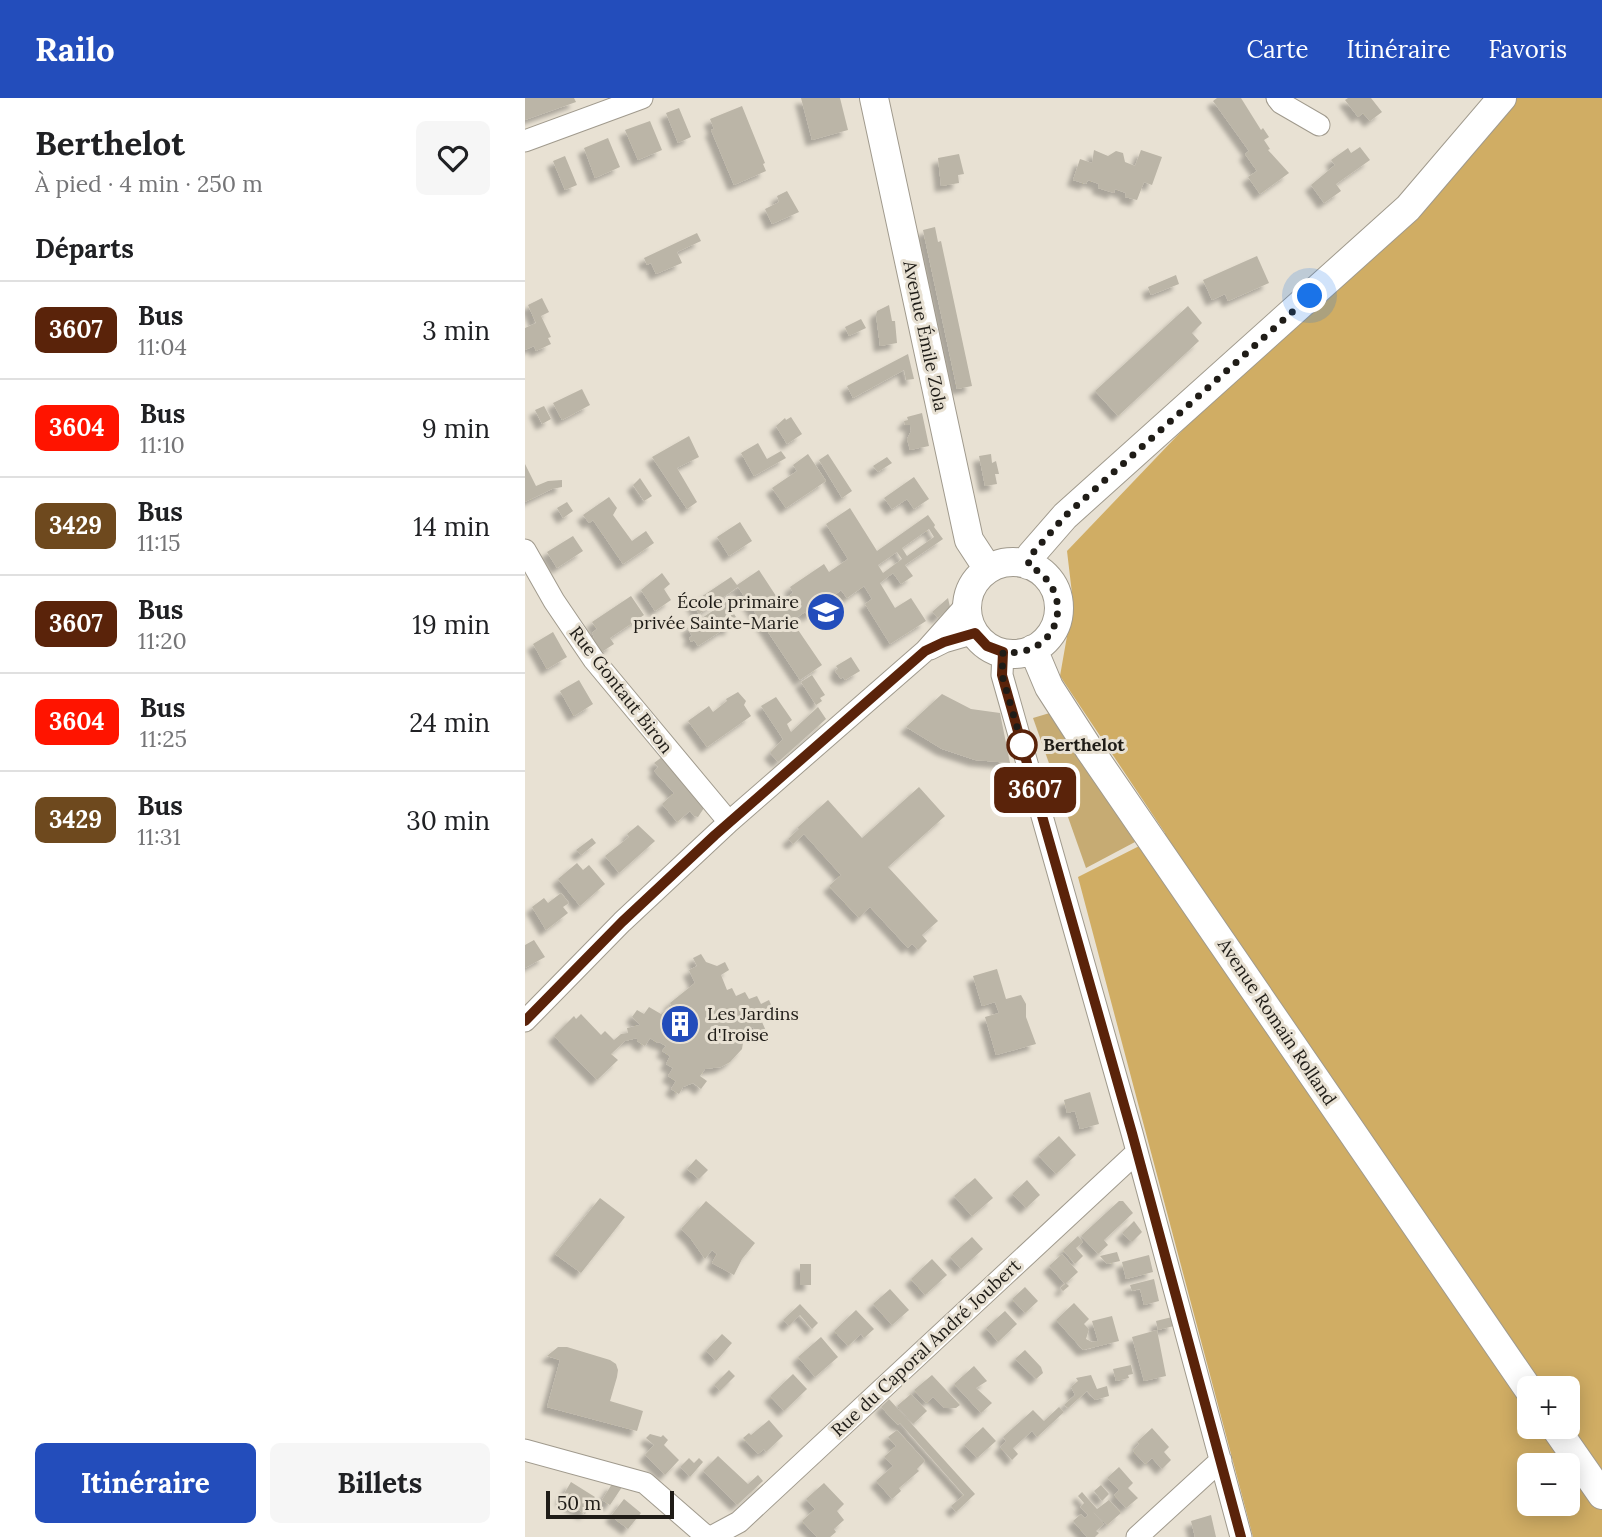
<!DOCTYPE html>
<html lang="fr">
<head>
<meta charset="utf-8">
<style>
	body { margin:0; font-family:Lora,serif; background:#f6f6f6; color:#202124; height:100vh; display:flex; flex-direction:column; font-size:26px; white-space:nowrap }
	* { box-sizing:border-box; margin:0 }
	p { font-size:23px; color:#757577 }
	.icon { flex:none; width:38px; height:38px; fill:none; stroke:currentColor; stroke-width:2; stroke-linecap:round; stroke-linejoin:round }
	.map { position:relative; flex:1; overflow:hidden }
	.panel { display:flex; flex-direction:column; background:#fff; width:525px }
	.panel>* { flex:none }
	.badge { padding:0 14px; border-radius:10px; font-size:24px; line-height:46px }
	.tools { position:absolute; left:992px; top:1278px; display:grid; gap:14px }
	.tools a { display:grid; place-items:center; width:63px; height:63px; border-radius:10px; background:#fff; box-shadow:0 4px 18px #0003; font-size:35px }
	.scale { position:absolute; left:21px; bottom:18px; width:128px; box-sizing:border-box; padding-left:7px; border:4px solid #1f1c17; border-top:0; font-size:19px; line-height:24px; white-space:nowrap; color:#1f1c17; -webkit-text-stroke:5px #e8e1d3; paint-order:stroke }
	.you { position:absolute; width:35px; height:35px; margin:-18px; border:5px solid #fff; border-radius:50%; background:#1a73e8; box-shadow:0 0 0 10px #1a73e833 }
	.map>.badge { position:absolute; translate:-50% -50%; box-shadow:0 0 0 4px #fff }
	h2 { padding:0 35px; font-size:26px; line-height:63px }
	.round { display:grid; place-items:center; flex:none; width:74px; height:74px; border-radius:10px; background:#f6f6f6 }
	.headline { display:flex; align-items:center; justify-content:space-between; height:119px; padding:0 35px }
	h1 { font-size:33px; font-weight:800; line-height:52px }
	.action { display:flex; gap:14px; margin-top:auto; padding:14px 35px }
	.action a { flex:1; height:80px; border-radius:10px; background:#234dbb; color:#fff; font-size:28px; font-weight:800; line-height:80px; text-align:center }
	.action a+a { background:#f6f6f6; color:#202124 }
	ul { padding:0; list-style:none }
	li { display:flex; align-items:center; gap:21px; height:98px; padding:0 35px; border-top:2px solid #e0e0e0 }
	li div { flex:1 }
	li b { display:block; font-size:26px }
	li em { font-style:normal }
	li .badge { min-width:77px; font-weight:700; text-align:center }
	header { display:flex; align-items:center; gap:42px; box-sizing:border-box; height:98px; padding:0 35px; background:#234dbb; color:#fff }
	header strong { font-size:33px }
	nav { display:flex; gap:38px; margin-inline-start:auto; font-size:24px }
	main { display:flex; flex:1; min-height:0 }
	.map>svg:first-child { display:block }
	.green { fill:#c6ab73 }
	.forest { fill:#d0ad64; fill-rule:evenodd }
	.building { fill:#bbb5a7; fill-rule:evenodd; filter:url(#shadow) }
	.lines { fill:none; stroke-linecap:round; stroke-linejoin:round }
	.minor-casing { stroke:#a09a8d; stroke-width:23 }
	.secondary-casing { stroke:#a09a8d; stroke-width:30 }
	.minor { stroke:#fff; stroke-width:21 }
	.secondary { stroke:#fff; stroke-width:28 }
	.line-casing { stroke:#fff; stroke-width:16 }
	.line { stroke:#5a230a; stroke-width:10 }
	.walk { stroke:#1f1c17; stroke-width:7; stroke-dasharray:0 12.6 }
	.stop-dot { fill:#fff; stroke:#5a230a; stroke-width:3.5 }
	.labels { text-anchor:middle; stroke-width:6; stroke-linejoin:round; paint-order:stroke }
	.street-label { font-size:18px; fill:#1f1c17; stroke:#e8e1d3 }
	.poi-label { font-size:18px; fill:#1f1c17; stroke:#e8e1d3; text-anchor:end }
	.stop-label { font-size:18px; font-weight:bold; fill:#1f1c17; stroke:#e8e1d3; text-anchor:start }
</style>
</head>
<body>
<header>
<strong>Railo</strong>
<nav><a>Carte</a><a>Itinéraire</a><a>Favoris</a></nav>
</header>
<main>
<section class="panel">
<div class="headline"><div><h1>Berthelot</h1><p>À pied · 4 min · 250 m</p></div><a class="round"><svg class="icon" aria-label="heart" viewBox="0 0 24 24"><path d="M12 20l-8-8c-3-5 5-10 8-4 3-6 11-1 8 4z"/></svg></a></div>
<h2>Départs</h2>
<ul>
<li><span class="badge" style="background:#5a230a;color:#fff">3607</span><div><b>Bus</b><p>11:04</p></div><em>3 min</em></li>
<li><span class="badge" style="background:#ff1400;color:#fff">3604</span><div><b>Bus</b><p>11:10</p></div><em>9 min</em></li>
<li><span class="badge" style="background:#6e491e;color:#fff">3429</span><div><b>Bus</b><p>11:15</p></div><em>14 min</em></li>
<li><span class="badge" style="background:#5a230a;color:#fff">3607</span><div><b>Bus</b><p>11:20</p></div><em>19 min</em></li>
<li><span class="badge" style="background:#ff1400;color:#fff">3604</span><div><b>Bus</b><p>11:25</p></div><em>24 min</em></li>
<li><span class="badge" style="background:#6e491e;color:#fff">3429</span><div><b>Bus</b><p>11:31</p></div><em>30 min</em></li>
</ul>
<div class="action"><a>Itinéraire</a><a>Billets</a></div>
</section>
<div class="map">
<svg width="1077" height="1439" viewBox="0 0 1077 1439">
	<defs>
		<filter id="shadow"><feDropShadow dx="-6" dy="6" stdDeviation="2" flood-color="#0004"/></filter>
	</defs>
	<rect width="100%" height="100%" fill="#e8e1d3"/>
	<path class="green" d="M 528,614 L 610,744 L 561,770 L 508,620 Z"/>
	<path class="forest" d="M 975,0 L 1077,0 L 1077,1439 L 728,1439 L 553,779 L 640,735 L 535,578 L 548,504 L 542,453 ZM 1004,1290 L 1043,1290 L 1043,1328 L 1004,1328 ZM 1004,1367 L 1043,1367 L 1043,1405 L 1004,1405 Z"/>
	<path class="building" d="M 0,0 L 49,0 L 51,4 L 0,22 Z
		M 276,0 L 315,0 L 323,32 L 287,42 Z
		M 692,0 L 716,0 L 736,32 L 738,30 L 744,39 L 739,42 L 745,51 L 743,52 L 764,75 L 735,96 L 723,79 L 732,73 L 720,56 L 724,53 L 688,3 Z
		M 823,0 L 846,0 L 857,14 L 845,23 L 838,15 L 833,19 L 820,2 Z
		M 217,8 L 240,65 L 238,66 L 241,73 L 209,87 L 186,32 L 189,31 L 185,21 Z
		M 154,10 L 166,39 L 153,45 L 141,15 Z
		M 125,23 L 137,52 L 113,62 L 100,32 Z
		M 83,40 L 95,69 L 70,80 L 59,50 Z
		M 835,49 L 845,62 L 811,86 L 816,93 L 799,105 L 786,87 L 810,67 L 806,62 L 823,50 L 826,55 Z
		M 569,52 L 583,58 L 591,53 L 598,55 L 600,64 L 610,68 L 616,52 L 637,59 L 627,87 L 619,84 L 612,102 L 600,99 L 601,95 L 590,91 L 589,95 L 573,90 L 574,86 L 563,82 L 561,86 L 548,82 L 555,61 L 567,65 Z
		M 434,56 L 439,76 L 433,77 L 434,85 L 416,88 L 413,60 Z
		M 40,58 L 52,87 L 40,92 L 28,63 Z
		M 262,93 L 274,114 L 247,126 L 240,111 L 254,104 L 252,98 Z
		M 410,129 L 413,144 L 416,143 L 447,288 L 432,291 L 398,132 Z
		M 172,135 L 176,143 L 152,154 L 157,165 L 131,176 L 126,165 L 122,167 L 119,160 Z
		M 732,158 L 744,185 L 703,203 L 700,196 L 687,202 L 678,182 Z
		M 651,177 L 654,186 L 626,197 L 623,189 Z
		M 17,200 L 24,214 L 16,218 L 26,239 L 23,240 L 26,246 L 11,253 L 9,248 L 0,252 L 0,230 L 11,225 L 3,207 Z
		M 364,207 L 367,223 L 370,223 L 372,245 L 355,248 L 351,217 L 352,213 Z
		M 663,208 L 677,225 L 667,235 L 674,243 L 593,318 L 570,293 Z
		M 336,221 L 341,230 L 324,238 L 320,229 Z
		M 383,256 L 389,281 L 381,282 L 379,272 L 328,300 L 322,288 Z
		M 57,291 L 65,307 L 37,322 L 28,305 Z
		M 19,308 L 26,321 L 17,326 L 10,312 Z
		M 397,315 L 404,348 L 385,352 L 382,341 L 386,333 L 385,327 L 380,327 L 379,323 L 383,322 L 382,319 Z
		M 266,319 L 277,336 L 262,346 L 251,328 L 260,320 L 261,322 Z
		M 164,338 L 174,359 L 152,370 L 172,404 L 162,411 L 127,359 Z
		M 233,345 L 242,361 L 256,353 L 261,360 L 229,378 L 216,355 Z
		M 283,356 L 301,383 L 261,410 L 247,390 L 272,373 L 268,367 Z
		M 303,356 L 327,393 L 317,400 L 294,362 Z
		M 466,356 L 467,365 L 471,363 L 474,376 L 470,376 L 472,386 L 460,388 L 454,358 Z
		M 362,359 L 367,365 L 353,374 L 348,368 Z
		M 0,366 L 11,388 L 23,383 L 37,382 L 37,389 L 27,391 L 0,404 Z
		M 389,379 L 404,401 L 389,411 L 382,401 L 367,411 L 359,400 Z
		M 115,380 L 127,398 L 119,403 L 108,387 Z
		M 84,399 L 92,410 L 88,417 L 107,443 L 121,433 L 129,445 L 98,466 L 68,422 L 64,425 L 58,417 Z
		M 42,404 L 48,413 L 38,420 L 32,410 Z
		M 325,410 L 352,453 L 403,417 L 410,427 L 409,429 L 418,441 L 380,467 L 388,478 L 376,486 L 368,475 L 355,485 L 370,510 L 386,500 L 401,523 L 365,546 L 340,506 L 347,501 L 339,488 L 322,500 L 316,492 L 283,518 L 280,514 L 267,523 L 297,567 L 275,582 L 213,489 L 174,516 L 167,505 L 206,479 L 212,487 L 234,472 L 255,504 L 268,495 L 265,489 L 299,466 L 304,474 L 323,461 L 301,426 ZM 404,431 L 409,439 L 382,458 L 377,450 ZM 372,454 L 377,461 L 358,475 L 353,467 Z
		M 215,424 L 227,443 L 204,458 L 192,439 Z
		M 48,438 L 58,453 L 32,470 L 22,454 Z
		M 137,475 L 145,486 L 139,491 L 146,502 L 130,513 L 116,492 Z
		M 106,498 L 119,517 L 85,540 L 89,546 L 75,555 L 66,541 L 69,539 L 67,535 L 72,531 L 67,524 Z
		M 423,500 L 425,509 L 413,520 L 407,514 Z
		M 201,504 L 213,522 L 205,527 L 207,530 L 202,532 L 201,530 L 173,548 L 169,542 L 166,544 L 164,540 L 167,538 L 162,530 Z
		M 28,534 L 42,559 L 22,571 L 8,546 Z
		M 326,559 L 335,573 L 320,582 L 318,579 L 316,581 L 310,573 L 313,571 L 311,568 Z
		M 287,577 L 300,597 L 295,600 L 297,603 L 291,607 L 276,584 Z
		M 54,582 L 68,606 L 49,618 L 35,593 Z
		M 213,594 L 221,603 L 219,607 L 226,618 L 182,649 L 163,623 L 184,608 L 188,614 L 202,603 L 201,601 Z
		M 417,596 L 446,611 L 475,615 L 485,665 L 450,662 L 417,651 L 381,629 Z
		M 251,599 L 267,622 L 262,626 L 266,634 L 293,609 L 301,621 L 253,664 L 245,655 L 258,641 L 236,608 Z
		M 137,659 L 179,710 L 173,719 L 169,718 L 165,713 L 152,724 L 137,706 L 149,695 L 129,673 L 133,669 L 129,665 Z
		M 394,689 L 420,718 L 363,769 L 413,823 L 397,837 L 402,843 L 393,852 L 387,846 L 383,850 L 345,809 L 334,820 L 304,788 L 316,777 L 279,736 L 268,746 L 263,741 L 274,731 L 272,730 L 303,702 L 337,740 Z
		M 113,727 L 130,743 L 94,775 L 80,758 L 104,739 L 102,736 Z
		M 67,740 L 71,745 L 56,757 L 51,752 Z
		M 52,765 L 58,772 L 64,767 L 80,786 L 55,808 L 33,781 Z
		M 36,795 L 44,805 L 38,809 L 43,815 L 21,832 L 7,809 L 19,800 L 23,805 Z
		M 9,842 L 20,859 L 0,870 L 0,847 Z
		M 176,856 L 181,864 L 192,868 L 200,864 L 204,872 L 196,877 L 202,892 L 207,890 L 211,898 L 220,894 L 224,901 L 232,898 L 236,906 L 244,902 L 248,911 L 240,915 L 237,924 L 241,933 L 233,937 L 228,929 L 220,933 L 217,951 L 205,964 L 196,969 L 180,971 L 175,978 L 182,983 L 176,991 L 168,985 L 158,989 L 154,996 L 146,991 L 151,983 L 143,978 L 148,970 L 141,966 L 145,958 L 137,953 L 141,948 L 134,944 L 133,945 L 125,940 L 120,948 L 112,943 L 112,940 L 100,943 L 86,956 L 93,962 L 72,982 L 29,938 L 49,918 L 51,921 L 56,916 L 76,937 L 80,933 L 89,942 L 96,936 L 103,935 L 102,930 L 115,927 L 107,919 L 112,912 L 119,916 L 124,909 L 136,916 L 146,907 L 145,905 L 170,885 L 164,872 L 172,868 L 168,860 Z
		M 472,871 L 481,901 L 496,897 L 501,906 L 501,919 L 511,946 L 471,957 L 460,919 L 474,915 L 470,904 L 457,908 L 448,878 Z
		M 565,994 L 574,1026 L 555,1031 L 550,1013 L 542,1015 L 539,1002 Z
		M 534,1038 L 551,1057 L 531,1076 L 513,1057 Z
		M 171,1061 L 183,1072 L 174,1081 L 162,1071 Z
		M 450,1080 L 468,1100 L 447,1118 L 429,1098 Z
		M 502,1082 L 515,1097 L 501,1110 L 487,1096 Z
		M 75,1100 L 100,1119 L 56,1175 L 30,1156 Z
		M 181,1103 L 230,1145 L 217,1161 L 209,1177 L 187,1165 L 192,1156 L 187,1152 L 180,1161 L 166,1141 L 156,1131 Z
		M 594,1103 L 598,1103 L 608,1115 L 579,1142 L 583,1147 L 573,1156 L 556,1138 Z
		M 609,1123 L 617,1134 L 607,1144 L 597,1135 Z
		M 553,1138 L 558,1144 L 551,1150 L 558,1158 L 550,1166 L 538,1152 Z
		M 447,1139 L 458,1151 L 436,1171 L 425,1159 Z
		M 592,1154 L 595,1163 L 582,1166 L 575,1158 Z
		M 537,1156 L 553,1174 L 541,1185 L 544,1188 L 538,1193 L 535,1190 L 540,1186 L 524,1168 Z
		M 624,1157 L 628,1174 L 601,1181 L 597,1164 Z
		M 407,1161 L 422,1177 L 400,1197 L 386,1181 Z
		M 275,1166 L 286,1166 L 286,1187 L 275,1187 Z
		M 629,1181 L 634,1203 L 619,1207 L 615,1191 L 607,1193 L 605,1187 Z
		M 500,1189 L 513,1203 L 500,1215 L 487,1201 Z
		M 365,1191 L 384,1212 L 367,1227 L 348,1206 Z
		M 549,1205 L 564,1221 L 559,1226 L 564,1231 L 561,1241 L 567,1244 L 573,1243 L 567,1223 L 587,1218 L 594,1243 L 558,1252 L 531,1222 Z
		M 275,1206 L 293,1225 L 287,1231 L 275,1217 L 264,1228 L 258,1222 Z
		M 331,1212 L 349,1231 L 339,1240 L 336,1236 L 323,1248 L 309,1233 Z
		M 480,1213 L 492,1226 L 473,1244 L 461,1230 Z
		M 647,1219 L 649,1228 L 633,1232 L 631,1223 Z
		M 632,1232 L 641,1278 L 619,1283 L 607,1239 Z
		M 197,1236 L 207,1245 L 191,1263 L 181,1253 Z
		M 296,1239 L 313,1259 L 290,1279 L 273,1259 Z
		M 33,1249 L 42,1249 L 85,1262 L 91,1266 L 93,1272 L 92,1279 L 85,1303 L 118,1313 L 112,1333 L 22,1309 L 35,1262 L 22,1258 Z
		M 500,1252 L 516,1269 L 518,1275 L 511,1281 L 490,1261 Z
		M 606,1267 L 608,1276 L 603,1277 L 604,1280 L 591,1283 L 588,1271 Z
		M 449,1268 L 462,1283 L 451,1290 L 467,1305 L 456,1315 L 429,1286 Z
		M 204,1272 L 210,1278 L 195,1293 L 189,1287 Z
		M 268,1276 L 282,1291 L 259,1313 L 245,1298 Z
		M 407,1277 L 435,1307 L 431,1310 L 419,1310 L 408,1299 L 401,1305 L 389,1292 Z
		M 566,1277 L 572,1291 L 582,1288 L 584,1298 L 570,1302 L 562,1293 L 543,1310 L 539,1307 L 550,1297 L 546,1289 L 553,1283 L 551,1280 Z
		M 386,1296 L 402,1313 L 388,1326 L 372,1308 Z
		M 364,1301 L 450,1396 L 431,1414 L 426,1408 L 439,1397 L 375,1325 L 373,1327 L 356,1309 Z
		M 534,1309 L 539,1314 L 512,1339 L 507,1333 L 488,1350 L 493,1356 L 487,1362 L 475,1349 L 481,1343 L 478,1339 L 508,1312 L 519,1323 Z
		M 244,1322 L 258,1338 L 241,1354 L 239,1351 L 233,1356 L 218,1340 L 224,1335 L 226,1337 Z
		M 458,1329 L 471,1343 L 452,1360 L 439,1347 Z
		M 627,1330 L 644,1349 L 639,1354 L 646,1362 L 637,1371 L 627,1360 L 620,1366 L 608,1353 L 614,1346 L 612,1344 Z
		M 372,1332 L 400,1363 L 392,1371 L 394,1373 L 374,1390 L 376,1393 L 367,1401 L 351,1383 L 368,1368 L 359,1359 L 371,1348 L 363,1339 Z
		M 125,1336 L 136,1339 L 138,1337 L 143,1342 L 139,1347 L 154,1362 L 140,1377 L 120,1357 L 129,1347 L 121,1340 Z
		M 193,1358 L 223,1386 L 233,1377 L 238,1383 L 212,1407 L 178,1373 Z
		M 164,1360 L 169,1365 L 174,1360 L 178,1364 L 165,1379 L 155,1369 Z
		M 594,1369 L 608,1385 L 603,1390 L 613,1400 L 601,1410 L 589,1397 L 594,1392 L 582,1380 Z
		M 46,1384 L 70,1399 L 60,1416 L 36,1401 Z
		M 299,1385 L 319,1406 L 312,1413 L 319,1422 L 309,1431 L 311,1434 L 305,1439 L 292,1439 L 277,1423 L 290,1411 L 281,1401 Z
		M 87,1386 L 97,1389 L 85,1407 L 77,1402 Z
		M 576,1387 L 584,1396 L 577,1403 L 569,1393 Z
		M 557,1394 L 572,1411 L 584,1402 L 596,1415 L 582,1427 L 568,1414 L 579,1426 L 571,1433 L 574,1435 L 570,1439 L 562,1439 L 548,1423 L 556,1416 L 560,1420 L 563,1417 L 555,1409 L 559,1405 L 553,1398 Z
		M 99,1401 L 116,1415 L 103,1431 L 86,1418 Z
		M 686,1417 L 691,1439 L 670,1439 L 666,1423 Z"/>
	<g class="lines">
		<defs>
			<path id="minor" d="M 752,0 L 756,5 L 794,27
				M 0,43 L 117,0
				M 0,452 L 29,503 L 69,562 L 204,724
				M 405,551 L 419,544 L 450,535
				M 478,554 L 477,577 L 607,1035 L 716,1439
				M 0,923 L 97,824 L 204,724 L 400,553 L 442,506
				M 0,1352 L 120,1385 L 182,1439
				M 186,1439 L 214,1424 L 612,1054
				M 612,1439 L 696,1362"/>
			<path id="secondary" d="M 349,0 L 444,442 L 463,471
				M442 510a46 46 0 1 1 92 0a46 46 0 1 1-92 0Z
				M 503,467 L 506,457 L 540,418 L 883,110 L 977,0
				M 508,551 L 524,589 L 564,651 L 1004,1292
				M 1029,1328 L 1077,1397"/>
		</defs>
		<use href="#minor" class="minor-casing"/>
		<use href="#secondary" class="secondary-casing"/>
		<use href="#minor" class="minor"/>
		<use href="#secondary" class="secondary"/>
	</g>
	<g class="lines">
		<defs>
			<path id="line" d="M 0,923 L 97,824 L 190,737 L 400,553 L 419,544 L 450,535 L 462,548 L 478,554 L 477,577 L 607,1035 L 716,1439"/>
		</defs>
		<use href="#line" class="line-casing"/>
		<use href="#line" class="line"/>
		<path class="walk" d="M 497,647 L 498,650 L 477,577 L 478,554 C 535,561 554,493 503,467 L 506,457 L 540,418 L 785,198"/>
	</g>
	<defs>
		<symbol id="school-disc" viewBox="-11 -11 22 22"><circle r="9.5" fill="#234dbb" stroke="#e8e1d3"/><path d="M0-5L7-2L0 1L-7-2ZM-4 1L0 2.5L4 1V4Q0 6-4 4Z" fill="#fff"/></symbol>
		<symbol id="building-disc" viewBox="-11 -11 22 22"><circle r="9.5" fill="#234dbb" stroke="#e8e1d3"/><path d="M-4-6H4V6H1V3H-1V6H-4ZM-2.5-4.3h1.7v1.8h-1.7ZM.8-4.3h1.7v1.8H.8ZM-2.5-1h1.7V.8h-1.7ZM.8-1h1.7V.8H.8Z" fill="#fff"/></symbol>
	</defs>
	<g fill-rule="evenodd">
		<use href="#school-disc" x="279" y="492" width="44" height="44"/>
		<use href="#building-disc" x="133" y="904" width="44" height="44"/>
	</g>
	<circle class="stop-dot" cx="497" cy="647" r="14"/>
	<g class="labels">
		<g class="street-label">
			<text transform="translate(400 238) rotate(78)" y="6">Avenue Émile Zola</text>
			<text transform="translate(96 592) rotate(52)" y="6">Rue Gontaut Biron</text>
			<text transform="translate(752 924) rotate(56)" y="6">Avenue Romain Rolland</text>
			<text transform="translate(401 1250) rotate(-43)" y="6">Rue du Caporal André Joubert</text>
		</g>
		<g class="poi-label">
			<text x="274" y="510">École primaire<tspan x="274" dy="21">privée Sainte-Marie</tspan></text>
			<text x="182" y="922" text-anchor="start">Les Jardins<tspan x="182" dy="21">d'Iroise</tspan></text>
		</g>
		<g class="stop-label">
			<text x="518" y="653">Berthelot</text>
		</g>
	</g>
</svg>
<div class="tools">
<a>+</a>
<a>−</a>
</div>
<div class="scale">50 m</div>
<div class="you" style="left:785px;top:198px"></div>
<b class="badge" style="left:510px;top:692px;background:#5a230a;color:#fff">3607</b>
</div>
</main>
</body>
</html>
